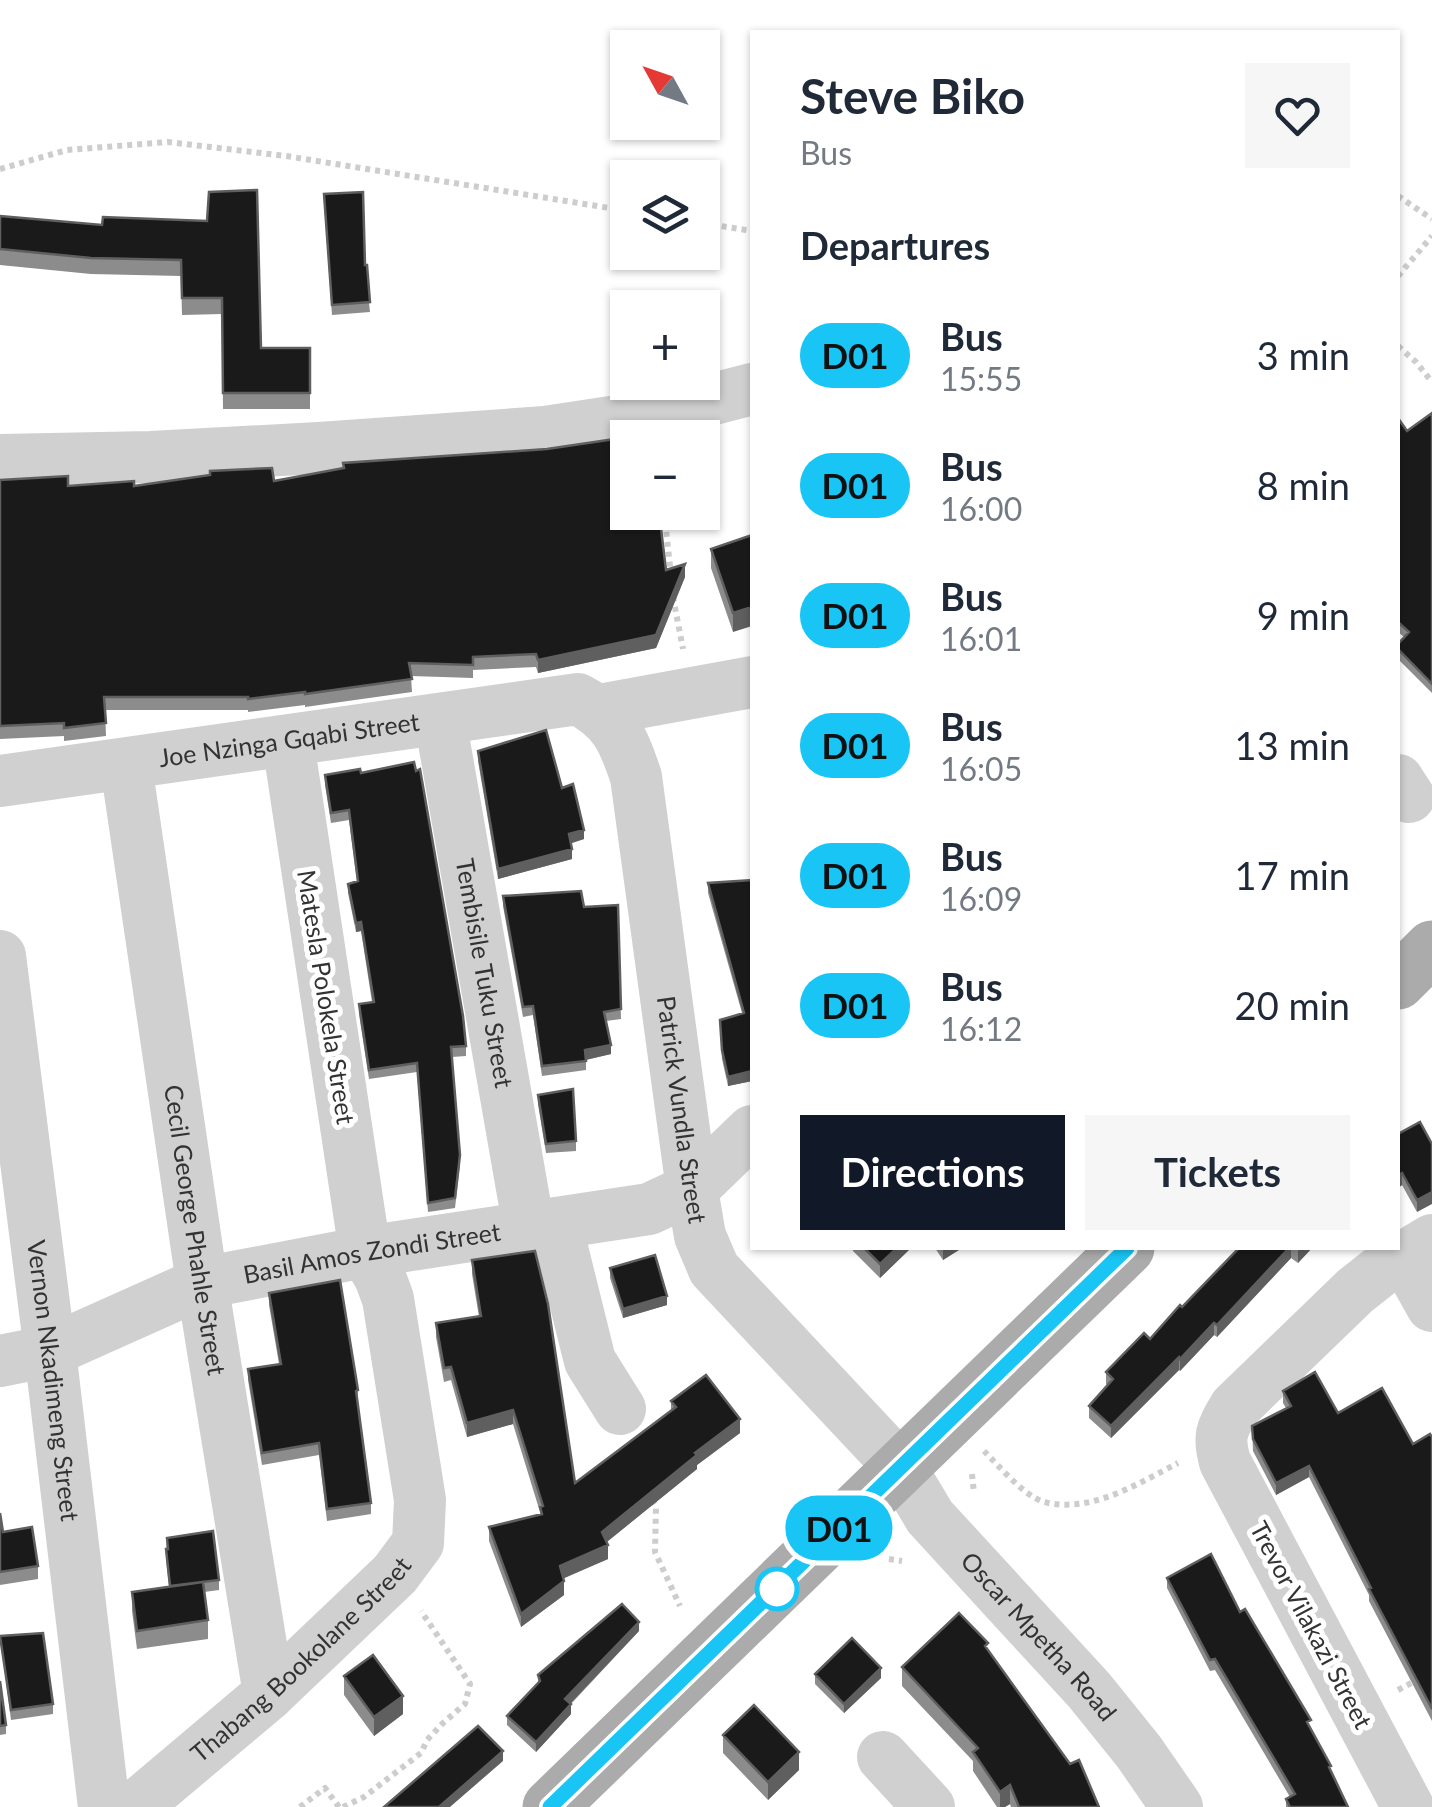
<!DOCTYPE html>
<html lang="en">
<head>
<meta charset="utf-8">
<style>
	body { margin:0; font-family:Lato,sans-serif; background:#f6f6f7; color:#1f2937; height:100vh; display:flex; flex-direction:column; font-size:38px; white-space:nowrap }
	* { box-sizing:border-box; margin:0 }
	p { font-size:32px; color:#747a83 }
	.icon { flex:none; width:55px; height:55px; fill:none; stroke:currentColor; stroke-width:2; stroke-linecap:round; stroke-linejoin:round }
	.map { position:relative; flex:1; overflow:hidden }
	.sheet { position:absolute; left:750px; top:30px; width:650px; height:1220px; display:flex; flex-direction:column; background:#fff; border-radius:0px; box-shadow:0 2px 8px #0004 }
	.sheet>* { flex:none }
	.badge { padding:0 20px; border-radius:32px; font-size:35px; line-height:65px }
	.needle { width:65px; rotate:310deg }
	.tools { position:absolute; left:610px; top:30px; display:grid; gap:20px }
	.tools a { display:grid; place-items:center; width:110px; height:110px; border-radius:0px; background:#fff; box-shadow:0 2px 8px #0004; font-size:50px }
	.map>.badge { position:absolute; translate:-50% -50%; box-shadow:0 0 0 5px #fff }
	h2 { padding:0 50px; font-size:38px; line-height:90px }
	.round { display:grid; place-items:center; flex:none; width:105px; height:105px; border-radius:0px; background:#f6f6f7 }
	.headline { display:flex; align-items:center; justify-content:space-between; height:170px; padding:0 50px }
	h1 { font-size:48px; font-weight:700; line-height:75px }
	.primary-button { display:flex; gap:20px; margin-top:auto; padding:20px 50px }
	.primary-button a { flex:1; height:115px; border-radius:0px; background:#111827; color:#fff; font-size:40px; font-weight:700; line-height:115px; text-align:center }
	.primary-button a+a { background:#f6f6f7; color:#1f2937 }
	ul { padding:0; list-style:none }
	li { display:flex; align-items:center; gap:30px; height:130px; padding:0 50px }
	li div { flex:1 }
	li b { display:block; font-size:38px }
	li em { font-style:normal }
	li .badge { min-width:110px; font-weight:700; text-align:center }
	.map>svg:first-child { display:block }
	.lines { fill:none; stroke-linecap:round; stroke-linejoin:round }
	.path { stroke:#cdcdcd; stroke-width:6; stroke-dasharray:5 5; stroke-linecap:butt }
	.minor { stroke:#d0d0d0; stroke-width:52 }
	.major { stroke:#ababab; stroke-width:55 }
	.wall { fill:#8c8c8c }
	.shaded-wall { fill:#5f5f5f }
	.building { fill:#1a1a1a; stroke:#5f5f5f; stroke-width:2.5 }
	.line-casing { stroke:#fff; stroke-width:22 }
	.line { stroke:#18c5f4; stroke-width:15 }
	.stop-dot { fill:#fff; stroke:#18c5f4; stroke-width:5 }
	.labels { text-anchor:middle; stroke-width:10; stroke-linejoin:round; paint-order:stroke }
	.street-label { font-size:25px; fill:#333; stroke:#fff }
</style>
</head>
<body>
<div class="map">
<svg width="1432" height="1807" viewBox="0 0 1432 1807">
	<rect width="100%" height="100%" fill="#fff"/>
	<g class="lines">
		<path class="path" d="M 0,169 L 67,150 L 168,142 L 286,156 L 628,211
			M 1398,196 L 1432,219
			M 702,223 L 752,231
			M 1398,276 L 1432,236
			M 1398,346 L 1416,362 L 1432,382
			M 664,512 L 671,575
			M 673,597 L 683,649
			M 984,1451 C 999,1466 1024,1496 1044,1502 C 1091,1514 1139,1483 1178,1463
			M 972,1474 L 974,1493
			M 652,1500 L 656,1506 L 655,1552 L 680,1606
			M 889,1559 L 902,1561
			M 1398,1690 L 1432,1672
			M 300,1807 L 325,1788 L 339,1807
			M 343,1807 L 364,1797 L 421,1753 L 427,1740 L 443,1723 L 465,1704 L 470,1684 L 421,1611"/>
		<g class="minor">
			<path d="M 0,460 L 151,457 L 319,448 L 545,432 L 644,417 L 752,389"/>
			<path d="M 599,710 L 752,682"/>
			<path id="s1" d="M 440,719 L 529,1228"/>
			<path id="s2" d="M 126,765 L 202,1283 L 269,1694"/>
			<path d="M 1398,780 L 1409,797"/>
			<path id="s3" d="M 0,781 L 578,699 C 615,719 623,738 636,777 L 692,1189 L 700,1236 L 714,1269 L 900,1467 L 930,1517 L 1089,1690 L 1139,1752 L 1177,1807"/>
			<path id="s4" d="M 0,956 L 50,1351 L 104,1807"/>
			<path d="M 556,1224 L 590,1361 L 620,1409"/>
			<path d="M 1404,1256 L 1432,1306"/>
			<path id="s5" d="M 0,1361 L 50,1351 L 202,1283 L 365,1252 L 649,1209 L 692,1189 L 752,1131"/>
			<path d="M 883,1757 L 929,1807"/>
			<path id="s6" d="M 135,1807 L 269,1694 L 395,1574 L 418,1543 L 420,1500 L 388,1299 L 380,1277 L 365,1252 L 288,742"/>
			<path d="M 1408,1807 L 1225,1462 C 1218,1437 1221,1429 1235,1407 L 1355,1291 L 1379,1272 L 1432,1240"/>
		</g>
		<path class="major" d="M 1398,982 L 1432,948
			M 550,1807 L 1127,1248"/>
	</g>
	<path class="wall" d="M 324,203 L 365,265 L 370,312 L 332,315 Z
		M 0,216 L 102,225 L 207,221 L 261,348 L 310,348 L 310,409 L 223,409 L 222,314 L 182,315 L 181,276 L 91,274 L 0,265 Z
		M 1432,413 L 1432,693 L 1398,659 L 1398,644 L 1404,637 L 1398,632 L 1398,418 L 1407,431 Z
		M 628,438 L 666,570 L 685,577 L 656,648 L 538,673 L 536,667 L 473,670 L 473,678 L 411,676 L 412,692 L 305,707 L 305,705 L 248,712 L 248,710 L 105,710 L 106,736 L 64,741 L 64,736 L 0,739 L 0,480 L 68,486 L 134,486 L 274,481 L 547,449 Z
		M 752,535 L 733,632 L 711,568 L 711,549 Z
		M 478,751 L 562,788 L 584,839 L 571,843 L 572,859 L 498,879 L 478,761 Z
		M 361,773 L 466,1046 L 466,1056 L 452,1057 L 460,1165 L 455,1208 L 428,1212 L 417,1072 L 369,1079 L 359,1014 L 359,1004 L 372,1002 L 361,931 L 356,932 L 348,893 L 348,884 L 357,882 L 349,820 L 331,823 L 325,785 L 325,775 Z
		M 752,880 L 752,1081 L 728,1086 L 722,1059 L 720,1020 L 742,1013 L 708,893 L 708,883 Z
		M 503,896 L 584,907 L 618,905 L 621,1019 L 606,1021 L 611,1054 L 586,1060 L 586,1070 L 542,1076 L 533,1015 L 523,1017 L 503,906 Z
		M 538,1095 L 576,1141 L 576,1151 L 546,1153 L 538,1104 Z
		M 1420,1122 L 1417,1212 L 1402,1185 L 1398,1188 L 1398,1134 Z
		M 853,1248 L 911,1248 L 880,1278 L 853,1251 Z
		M 935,1248 L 962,1248 L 943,1260 Z
		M 1239,1248 L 1312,1248 L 1298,1263 L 1291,1258 L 1217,1337 L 1214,1335 L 1180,1371 L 1179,1370 L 1111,1438 L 1089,1418 L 1089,1406 L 1107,1385 L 1106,1384 L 1106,1372 L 1150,1339 L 1182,1307 Z
		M 472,1260 L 575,1483 L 671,1411 L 671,1401 L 740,1433 L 697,1465 L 697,1469 L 606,1542 L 608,1559 L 563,1578 L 564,1595 L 521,1627 L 489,1541 L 489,1527 L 540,1515 L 540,1512 L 513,1424 L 467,1437 L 451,1380 L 444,1382 L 436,1337 L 436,1323 L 479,1317 L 472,1274 Z
		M 610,1268 L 667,1305 L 623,1318 L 610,1278 Z
		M 269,1293 L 358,1390 L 357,1402 L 371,1503 L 371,1514 L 327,1521 L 319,1455 L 262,1465 L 248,1380 L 248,1369 L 279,1364 L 269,1305 Z
		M 1283,1391 L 1413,1444 L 1432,1437 L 1432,1721 L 1369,1601 L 1369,1595 L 1309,1477 L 1276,1495 L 1253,1451 L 1252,1426 L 1286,1408 L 1283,1403 Z
		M 0,1513 L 3,1532 L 38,1566 L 38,1579 L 0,1585 Z
		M 167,1538 L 219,1580 L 219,1590 L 204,1592 L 208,1620 L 208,1639 L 137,1649 L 132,1611 L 132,1592 L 169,1586 L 166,1559 Z
		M 1167,1578 L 1240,1612 L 1311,1728 L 1348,1807 L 1286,1807 L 1286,1799 L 1290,1797 L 1215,1670 L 1210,1671 L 1167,1588 Z
		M 639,1631 L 571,1704 L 571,1714 L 536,1752 L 507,1725 L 507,1716 L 538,1683 L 538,1675 Z
		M 0,1636 L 53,1704 L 53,1714 L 11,1720 Z
		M 988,1650 L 1099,1807 L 1011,1807 L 1010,1804 L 1005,1807 L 997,1807 L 973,1771 L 973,1761 L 902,1686 L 902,1667 Z
		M 815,1674 L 881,1678 L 844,1713 L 815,1684 Z
		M 344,1676 L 403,1714 L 374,1736 L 344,1695 Z
		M 0,1681 L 6,1725 L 6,1734 L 0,1735 Z
		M 723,1735 L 799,1770 L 768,1800 L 723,1753 Z"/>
	<path class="shaded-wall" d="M 685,564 L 685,577 L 656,648 L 538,673 L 538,660 Z
		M 752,607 L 752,626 L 733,632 L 733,613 Z
		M 584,830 L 584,839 L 569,844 L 569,834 Z
		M 572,849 L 572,859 L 498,879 L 498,869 Z
		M 361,922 L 361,931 L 356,932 L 356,923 Z
		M 611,1045 L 611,1054 L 585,1060 L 585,1050 Z
		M 752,1071 L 752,1081 L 728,1086 L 728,1077 Z
		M 1402,1173 L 1402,1185 L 1398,1188 L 1398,1176 Z
		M 1432,1192 L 1432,1204 L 1417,1212 L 1417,1200 Z
		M 897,1248 L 911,1248 L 880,1278 L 880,1264 Z
		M 943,1248 L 962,1248 L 943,1260 Z
		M 1289,1248 L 1291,1248 L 1291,1258 L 1217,1337 L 1217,1325 Z
		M 1301,1248 L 1312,1248 L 1298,1263 L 1298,1251 Z
		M 667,1296 L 667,1305 L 623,1318 L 623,1309 Z
		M 1214,1323 L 1214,1335 L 1180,1371 L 1180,1359 Z
		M 1179,1357 L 1179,1370 L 1111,1438 L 1111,1426 Z
		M 513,1410 L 513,1424 L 467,1437 L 467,1423 Z
		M 740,1419 L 740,1433 L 697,1465 L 697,1469 L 602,1546 L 602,1532 L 695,1453 Z
		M 1309,1466 L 1309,1477 L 1276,1495 L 1276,1483 Z
		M 608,1545 L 608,1559 L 560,1580 L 560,1566 Z
		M 564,1581 L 564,1595 L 521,1627 L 521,1614 Z
		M 639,1622 L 639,1631 L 565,1709 L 565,1699 Z
		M 881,1668 L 881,1678 L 844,1713 L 844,1704 Z
		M 403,1696 L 403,1714 L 374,1736 L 374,1717 Z
		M 571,1704 L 571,1714 L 536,1752 L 536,1742 Z
		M 503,1751 L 503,1761 L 450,1807 L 439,1807 Z
		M 799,1752 L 799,1770 L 768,1800 L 768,1782 Z
		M 1010,1785 L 1010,1804 L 1005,1807 L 1000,1807 L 1000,1792 Z"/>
	<path class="building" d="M 257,190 L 261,348 L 310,348 L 310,393 L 223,393 L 222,298 L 182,298 L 181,260 L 91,258 L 0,249 L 0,216 L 102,225 L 103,217 L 207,221 L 209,192 Z
		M 363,192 L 365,265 L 367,265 L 370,302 L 332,305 L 324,194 Z
		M 1432,413 L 1432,684 L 1398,649 L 1398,644 L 1409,632 L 1398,622 L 1398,418 L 1407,431 Z
		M 642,435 L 642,438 L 628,438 L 628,512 L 659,512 L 666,570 L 685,564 L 656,635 L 538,660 L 536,654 L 473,657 L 473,665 L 409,663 L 412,679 L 305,694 L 305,692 L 248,699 L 248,697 L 104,697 L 106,723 L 64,728 L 64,723 L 0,726 L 0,480 L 68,476 L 68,486 L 134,481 L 134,486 L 210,475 L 210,471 L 272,468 L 274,481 L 344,468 L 343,463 L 547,449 Z
		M 752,535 L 752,607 L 733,613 L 711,549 Z
		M 546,730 L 562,788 L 573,784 L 584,830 L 569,834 L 572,849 L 498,869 L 478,751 Z
		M 414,762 L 416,771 L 420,769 L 463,1016 L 466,1046 L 451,1047 L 460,1155 L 455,1198 L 428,1203 L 417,1063 L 369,1070 L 359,1004 L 374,1002 L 361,922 L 356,923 L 348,884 L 358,881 L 349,810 L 331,813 L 325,775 L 360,769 L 361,773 Z
		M 752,880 L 752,1071 L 728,1077 L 722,1050 L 720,1020 L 744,1013 L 708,883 Z
		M 581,891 L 584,907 L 618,905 L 621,1009 L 604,1012 L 611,1045 L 585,1050 L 586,1061 L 542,1066 L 533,1006 L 523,1007 L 503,896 Z
		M 573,1089 L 576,1141 L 546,1144 L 538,1095 Z
		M 1420,1122 L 1432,1144 L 1432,1192 L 1417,1200 L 1402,1173 L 1398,1176 L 1398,1134 Z
		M 864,1248 L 897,1248 L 880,1264 Z
		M 1239,1248 L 1289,1248 L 1217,1325 L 1214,1323 L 1180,1359 L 1179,1357 L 1111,1426 L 1089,1406 L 1113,1379 L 1106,1372 L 1144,1333 L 1150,1339 L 1180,1305 L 1182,1307 Z
		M 535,1251 L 548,1304 L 575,1483 L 676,1407 L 671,1401 L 706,1375 L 740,1419 L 695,1453 L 697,1455 L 602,1532 L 608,1545 L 560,1566 L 564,1581 L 521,1614 L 489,1527 L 542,1514 L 540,1507 L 543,1506 L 513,1410 L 467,1423 L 451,1367 L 444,1368 L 436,1323 L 481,1316 L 472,1260 Z
		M 655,1255 L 667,1296 L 623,1309 L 610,1268 Z
		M 340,1280 L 358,1390 L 356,1391 L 371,1503 L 327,1509 L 319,1443 L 262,1453 L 248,1369 L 281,1364 L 269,1293 Z
		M 1315,1372 L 1338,1413 L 1382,1388 L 1413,1444 L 1430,1434 L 1432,1437 L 1432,1709 L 1369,1589 L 1371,1588 L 1309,1466 L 1276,1483 L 1253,1439 L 1252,1426 L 1291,1406 L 1283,1391 Z
		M 0,1513 L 3,1532 L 32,1527 L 38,1566 L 0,1572 Z
		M 213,1531 L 219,1580 L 170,1586 L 166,1549 L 168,1549 L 167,1538 Z
		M 1211,1554 L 1240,1612 L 1245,1609 L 1311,1720 L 1307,1722 L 1331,1766 L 1329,1767 L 1348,1807 L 1290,1807 L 1286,1799 L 1295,1794 L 1215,1659 L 1210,1660 L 1167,1578 Z
		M 203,1582 L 208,1620 L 137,1631 L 132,1592 Z
		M 622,1604 L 639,1622 L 565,1699 L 571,1704 L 536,1742 L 507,1716 L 540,1681 L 538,1675 Z
		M 959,1613 L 988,1643 L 985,1646 L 1070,1764 L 1079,1760 L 1099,1807 L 1019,1807 L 1010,1785 L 1000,1792 L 973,1752 L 978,1748 L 902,1667 Z
		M 43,1633 L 53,1704 L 11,1710 L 0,1636 Z
		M 852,1638 L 881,1668 L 844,1704 L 815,1674 Z
		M 373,1655 L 403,1696 L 374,1717 L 344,1676 Z
		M 0,1681 L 6,1725 L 0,1726 Z
		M 754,1705 L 799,1752 L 768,1782 L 723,1735 Z
		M 478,1726 L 503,1751 L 439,1807 L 384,1807 Z"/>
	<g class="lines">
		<defs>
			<path id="line" d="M 550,1807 L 1127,1248"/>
		</defs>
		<use href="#line" class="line-casing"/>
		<use href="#line" class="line"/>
	</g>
	<circle class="stop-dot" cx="777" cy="1589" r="20"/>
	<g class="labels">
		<g class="street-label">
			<text dy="9" stroke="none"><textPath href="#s3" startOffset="292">Joe Nzinga Gqabi Street</textPath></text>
			<text dy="9" stroke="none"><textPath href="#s1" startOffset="258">Tembisile Tuku Street</textPath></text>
			<text transform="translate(326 997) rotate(81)" y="9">Matesla Polokela Street</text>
			<text dy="9" stroke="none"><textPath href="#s3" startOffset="1020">Patrick Vundla Street</textPath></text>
			<text dy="9" stroke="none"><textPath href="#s2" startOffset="470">Cecil George Phahle Street</textPath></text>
			<text dy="9" stroke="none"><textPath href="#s5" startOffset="390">Basil Amos Zondi Street</textPath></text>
			<text dy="9" stroke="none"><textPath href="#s4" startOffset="428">Vernon Nkadimeng Street</textPath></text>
			<text transform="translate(1311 1625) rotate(62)" y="9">Trevor Vilakazi Street</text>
			<text dy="9" stroke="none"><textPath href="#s3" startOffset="1675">Oscar Mpetha Road</textPath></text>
			<text dy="9" stroke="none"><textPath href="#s6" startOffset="222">Thabang Bookolane Street</textPath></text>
		</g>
	</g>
</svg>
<div class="tools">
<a><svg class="needle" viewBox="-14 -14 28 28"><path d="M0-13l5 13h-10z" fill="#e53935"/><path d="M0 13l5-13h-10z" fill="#747a83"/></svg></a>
<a><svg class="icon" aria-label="layers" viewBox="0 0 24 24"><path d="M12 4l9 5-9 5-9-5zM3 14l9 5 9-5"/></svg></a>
<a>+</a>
<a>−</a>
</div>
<b class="badge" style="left:839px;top:1528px;background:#18c5f4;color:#111">D01</b>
<section class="sheet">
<div class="headline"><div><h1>Steve Biko</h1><p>Bus</p></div><a class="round"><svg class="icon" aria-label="heart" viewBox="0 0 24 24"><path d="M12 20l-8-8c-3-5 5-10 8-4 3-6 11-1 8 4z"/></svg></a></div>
<h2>Departures</h2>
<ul>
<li><span class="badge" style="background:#18c5f4;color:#111">D01</span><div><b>Bus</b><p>15:55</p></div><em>3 min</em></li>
<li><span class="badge" style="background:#18c5f4;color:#111">D01</span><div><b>Bus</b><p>16:00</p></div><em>8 min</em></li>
<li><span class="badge" style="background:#18c5f4;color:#111">D01</span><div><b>Bus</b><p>16:01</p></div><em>9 min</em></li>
<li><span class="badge" style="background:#18c5f4;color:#111">D01</span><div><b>Bus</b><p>16:05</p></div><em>13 min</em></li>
<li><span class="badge" style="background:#18c5f4;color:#111">D01</span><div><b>Bus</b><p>16:09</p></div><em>17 min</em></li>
<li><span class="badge" style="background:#18c5f4;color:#111">D01</span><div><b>Bus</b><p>16:12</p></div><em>20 min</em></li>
</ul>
<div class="primary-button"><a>Directions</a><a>Tickets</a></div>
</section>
</div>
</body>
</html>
